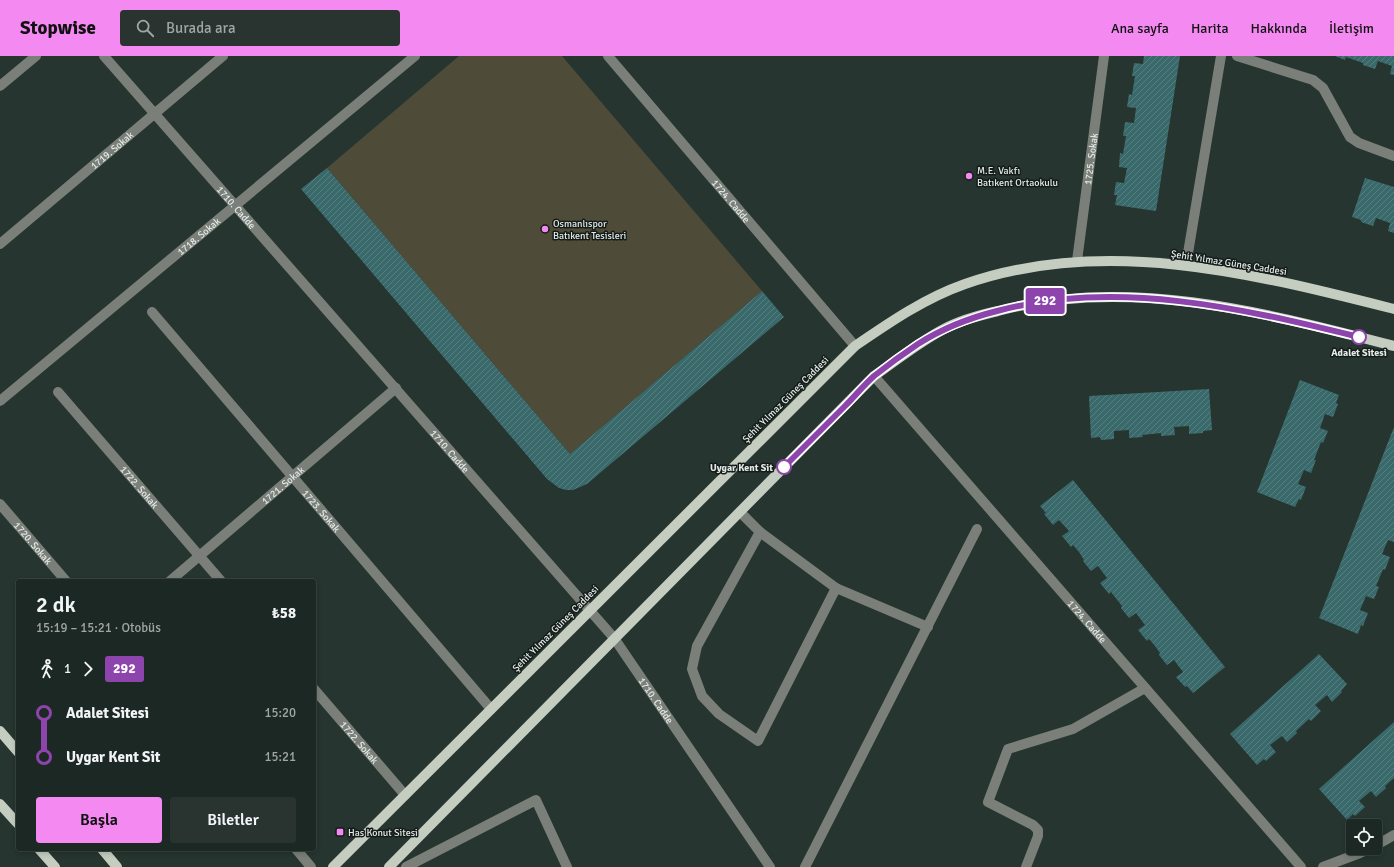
<!DOCTYPE html>
<html lang="tr">
<head>
<meta charset="utf-8">
<style>
	body { margin:0; font-family:Signika,sans-serif; background:#293430; color:#f1f3f6; height:100vh; display:flex; flex-direction:column; font-size:15px; white-space:nowrap }
	* { box-sizing:border-box; margin:0 }
	p { font-size:13px; color:#a0a6a6 }
	.icon { flex:none; width:22px; height:22px; fill:none; stroke:currentColor; stroke-width:2; stroke-linecap:round; stroke-linejoin:round }
	.map { position:relative; flex:1; overflow:hidden }
	.drawer { position:absolute; left:16px; top:523px; width:300px; height:272px; display:flex; flex-direction:column; background:#1c2823; border-radius:4px; box-shadow:0 2px 6px #0003,0 0 0 1px #3a4441 }
	.drawer>* { flex:none }
	.badge { padding:0 8px; border-radius:3px; font-size:14px; line-height:26px }
	.tools { position:absolute; left:1346px; top:763px; display:grid; gap:8px }
	.tools a { display:grid; place-items:center; width:36px; height:36px; border-radius:4px; background:#1c2823; box-shadow:0 2px 6px #0003,0 0 0 1px #3a4441; font-size:20px }
	.map>.badge { position:absolute; translate:-50% -50%; box-shadow:0 0 0 2px #fff }
	.legs { display:flex; align-items:center; gap:6px; height:44px; padding:0 20px; font-size:13px }
	.legs p { margin-inline-start:auto }
	.head { display:flex; align-items:center; justify-content:space-between; height:68px; padding:0 20px }
	h1 { font-size:22px; font-weight:600; line-height:30px }
	.button { display:flex; gap:8px; margin-top:auto; padding:8px 20px }
	.button a { flex:1; height:46px; border-radius:4px; background:#f389f1; color:#111; font-size:16px; font-weight:600; line-height:46px; text-align:center }
	.button a+a { background:#293430; color:#f1f3f6 }
	ul { padding:0 20px; list-style:none }
	li { display:flex; align-items:center; gap:14px; height:44px; font-size:15px }
	li i { display:grid; place-items:center; width:6px; height:100%; margin:0 5px; background:currentColor }
	li i::after { content:''; width:10px; height:10px; margin:-5px; border:3px solid; border-radius:50%; background:#1c2823 }
	li p { margin-inline-start:auto }
	li:first-child i { background:linear-gradient(#0000 50%,currentColor 0) }
	li:last-child i { background:linear-gradient(currentColor 50%,#0000 0) }
	header { display:flex; align-items:center; gap:24px; box-sizing:border-box; height:56px; padding:0 20px; background:#f389f1; color:#111 }
	header strong { font-size:19px }
	nav { display:flex; gap:22px; margin-inline-start:auto; font-size:14px }
	.search { width:280px; height:36px; background:#293430; display:flex; align-items:center; gap:10px; box-sizing:border-box; padding:0 14px; border-radius:4px; color:#a0a6a6; font-size:15px }
	.map>svg:first-child { display:block }
	.green { fill:#4e4c39 }
	.building { fill:url(#building-hatch) }
	.lines { fill:none; stroke-linecap:round; stroke-linejoin:round }
	.minor { stroke:#7b7f79; stroke-width:10 }
	.major { stroke:#c4cdc0; stroke-width:10 }
	.line-1-casing { stroke:#fff; stroke-width:9 }
	.line-1 { stroke:#8e44ad; stroke-width:6 }
	.poi-dot { fill:#f389f1; stroke:#141b18; stroke-width:1.5 }
	.stop-1-dot { fill:#fff; stroke:#8e44ad; stroke-width:2 }
	.labels { text-anchor:middle; stroke-width:3; stroke-linejoin:round; paint-order:stroke }
	.street-label { font-size:10px; fill:#e2ebe7; stroke:#141b18 }
	.poi-label { font-size:10px; fill:#e2ebe7; stroke:#141b18; text-anchor:start }
	.stop-label { font-size:10px; font-weight:bold; fill:#e2ebe7; stroke:#141b18 }
</style>
</head>
<body>
<header>
<strong>Stopwise</strong>
<div class="search"><svg class="icon" aria-label="search" viewBox="0 0 24 24"><circle cx="10" cy="10" r="6"/><path d="M15 15l6 6"/></svg>Burada ara</div>
<nav><a>Ana sayfa</a><a>Harita</a><a>Hakkında</a><a>İletişim</a></nav>
</header>
<div class="map">
<svg width="1394" height="811" viewBox="0 0 1394 811">
	<defs>
		<pattern id="building-hatch" width="6" height="6" patternUnits="userSpaceOnUse"><rect width="6" height="6" fill="#3a696b"/><path d="M-1 1l2-2M0 6l6-6M5 7l2-2" fill="none" stroke="#567f80"/></pattern>
	</defs>
	<rect width="100%" height="100%" fill="#26352f"/>
	<path class="green" d="M 459,0 L 562,0 L 762,235 L 570,398 L 327,112 Z"/>
	<path class="building" d="M 1144,0 L 1180,0 L 1156,155 L 1115,149 L 1117,139 L 1114,139 L 1116,126 L 1124,127 L 1127,112 L 1119,111 L 1120,97 L 1123,98 L 1126,80 L 1123,80 L 1125,66 L 1134,67 L 1136,52 L 1127,51 L 1129,38 L 1132,39 L 1135,20 L 1132,20 L 1134,7 L 1143,8 Z
		M 1335,0 L 1394,0 L 1394,19 L 1390,18 L 1392,10 L 1378,5 L 1375,13 L 1363,9 L 1363,7 L 1346,1 L 1345,4 Z
		M 327,112 L 570,398 L 762,235 L 784,261 L 587,428 L 573,434 L 566,434 L 559,432 L 547,423 L 301,133 Z
		M 1365,122 L 1394,131 L 1394,177 L 1388,175 L 1390,167 L 1376,162 L 1373,170 L 1361,166 L 1361,164 L 1352,161 Z
		M 1300,324 L 1339,339 L 1336,347 L 1338,348 L 1333,361 L 1325,358 L 1320,372 L 1328,375 L 1323,387 L 1321,386 L 1314,404 L 1316,404 L 1311,417 L 1304,414 L 1298,428 L 1306,431 L 1301,444 L 1299,443 L 1295,451 L 1257,436 Z
		M 1209,333 L 1212,374 L 1203,375 L 1203,377 L 1189,378 L 1189,370 L 1174,371 L 1175,379 L 1161,380 L 1161,377 L 1142,379 L 1143,381 L 1129,382 L 1129,374 L 1114,375 L 1114,383 L 1101,384 L 1100,381 L 1091,382 L 1089,340 Z
		M 1394,371 L 1394,486 L 1388,484 L 1382,498 L 1390,501 L 1385,514 L 1383,513 L 1376,530 L 1379,531 L 1374,543 L 1366,540 L 1360,554 L 1368,557 L 1363,570 L 1361,569 L 1358,578 L 1319,562 Z
		M 1073,424 L 1225,611 L 1193,637 L 1187,630 L 1185,631 L 1176,621 L 1183,616 L 1174,604 L 1167,609 L 1159,599 L 1160,597 L 1155,590 L 1149,583 L 1147,585 L 1138,574 L 1145,569 L 1136,557 L 1129,562 L 1121,552 L 1122,550 L 1111,536 L 1109,538 L 1100,527 L 1107,522 L 1098,510 L 1091,515 L 1083,505 L 1084,504 L 1079,496 L 1073,489 L 1071,491 L 1062,480 L 1069,475 L 1059,464 L 1053,469 L 1044,458 L 1046,457 L 1040,450 Z
		M 1319,598 L 1347,628 L 1341,635 L 1342,636 L 1332,646 L 1327,639 L 1315,649 L 1321,655 L 1311,665 L 1309,663 L 1296,675 L 1297,677 L 1287,686 L 1282,680 L 1270,689 L 1276,696 L 1266,705 L 1264,703 L 1257,709 L 1230,678 Z
		M 1394,666 L 1394,722 L 1385,730 L 1386,732 L 1376,741 L 1371,735 L 1359,745 L 1365,751 L 1355,760 L 1353,758 L 1347,764 L 1319,733 Z"/>
	<g class="lines">
		<g class="minor">
			<path id="s1" d="M 104,0 L 614,582 L 770,811"/>
			<path id="s2" d="M 608,0 L 855,290"/>
			<path d="M 1237,0 L 1313,24 L 1323,32 L 1350,81 L 1359,87 L 1394,100"/>
			<path d="M 0,30 L 36,0"/>
			<path id="s3" d="M 0,188 L 223,0"/>
			<path id="s4" d="M 1077,205 L 1104,0"/>
			<path d="M 1186,209 L 1221,0"/>
			<path id="s5" d="M 152,256 L 491,653"/>
			<path id="s6" d="M 874,320 L 1301,811"/>
			<path id="s7" d="M 58,336 L 221,525"/>
			<path id="s8" d="M 0,345 L 415,0"/>
			<path id="s9" d="M 0,448 L 66,525"/>
			<path d="M 740,456 L 760,476 L 836,532 L 928,571"/>
			<path d="M 760,476 L 697,590 L 692,613 L 702,640 L 719,658 L 758,685 L 836,532"/>
			<path id="s10" d="M 170,525 L 396,332"/>
			<path id="s11" d="M 314,633 L 405,739"/>
			<path d="M 1375,790 L 1394,779"/>
			<path d="M 296,793 L 311,811"/>
			<path d="M 406,811 L 536,744 L 567,811"/>
			<path d="M 805,811 L 977,473"/>
			<path d="M 1026,811 L 1038,780 L 1038,774 L 1033,769 L 988,746 L 1008,693 L 1073,673 L 1145,632"/>
			<path d="M 1323,811 L 1360,797 L 1371,792"/>
		</g>
		<path class="major" d="M 0,675 L 18,696
			M 0,748 L 18,768
			M 39,793 L 55,811
			M 102,793 L 117,811
			M 333,811 L 855,290 C 890,266 925,242 965,228 C 1105,179 1255,218 1394,253
			M 389,811 L 874,320 C 897,304 919,286 944,273 C 961,264 980,259 998,255 C 1130,220 1266,257 1394,290"/>
	</g>
	<g class="lines">
		<defs>
			<path id="line-1" d="M 784,411 C 805,390 825,370 845,350 C 855,340 864,329 874,320 C 888,309 903,298 918,288 C 943,272 969,262 997,255 C 1117,223 1241,252 1359,281"/>
		</defs>
		<use href="#line-1" class="line-1-casing"/>
		<use href="#line-1" class="line-1"/>
	</g>
	<g class="poi-dot">
		<circle cx="969" cy="120" r="4"/>
		<circle cx="545" cy="173" r="4"/>
		<rect x="336" y="772" width="8" height="8" rx="2"/>
	</g>
	<g class="stop-1-dot">
		<circle cx="1359" cy="281" r="7"/>
		<circle cx="784" cy="411" r="7"/>
	</g>
	<g class="labels">
		<g class="street-label">
			<text dy="4" stroke="none"><textPath href="#s3" startOffset="146">1719. Sokak</textPath></text>
			<text dy="4" stroke="none"><textPath href="#s4" startOffset="103">1725. Sokak</textPath></text>
			<text dy="4" stroke="none"><textPath href="#s2" startOffset="190">1724. Cadde</textPath></text>
			<text dy="4" stroke="none"><textPath href="#s1" startOffset="201">1710. Cadde</textPath></text>
			<text dy="4" stroke="none"><textPath href="#s8" startOffset="258">1718. Sokak</textPath></text>
			<text transform="translate(1229 206) rotate(9)" y="4">Şehit Yılmaz Güneş Caddesi</text>
			<text transform="translate(785 343) rotate(-45)" y="4">Şehit Yılmaz Güneş Caddesi</text>
			<text dy="4" stroke="none"><textPath href="#s1" startOffset="525">1710. Cadde</textPath></text>
			<text dy="4" stroke="none"><textPath href="#s10" startOffset="148">1721. Sokak</textPath></text>
			<text dy="4" stroke="none"><textPath href="#s7" startOffset="125">1722. Sokak</textPath></text>
			<text dy="4" stroke="none"><textPath href="#s5" startOffset="261">1723. Sokak</textPath></text>
			<text dy="4" stroke="none"><textPath href="#s9" startOffset="51">1720. Sokak</textPath></text>
			<text dy="4" stroke="none"><textPath href="#s6" startOffset="325">1724. Cadde</textPath></text>
			<text transform="translate(555 572) rotate(-45)" y="4">Şehit Yılmaz Güneş Caddesi</text>
			<text dy="4" stroke="none"><textPath href="#s1" startOffset="849">1710. Cadde</textPath></text>
			<text dy="4" stroke="none"><textPath href="#s11" startOffset="70">1722. Sokak</textPath></text>
		</g>
		<g class="poi-label">
			<text x="977" y="118">M.E. Vakfı<tspan x="977" dy="12">Batıkent Ortaokulu</tspan></text>
			<text x="553" y="171">Osmanlıspor<tspan x="553" dy="12">Batıkent Tesisleri</tspan></text>
			<text x="348" y="780">Has Konut Sitesi</text>
		</g>
		<g class="stop-label">
			<text x="1359" y="300">Adalet Sitesi</text>
			<text x="773" y="415" text-anchor="end">Uygar Kent Sit</text>
		</g>
	</g>
</svg>
<div class="tools">
<a><svg class="icon" aria-label="locate" viewBox="0 0 24 24"><circle cx="12" cy="12" r="6"/><path d="M12 2v4M12 18v4M2 12h4M18 12h4"/></svg></a>
</div>
<b class="badge" style="left:1045px;top:245px;background:#8e44ad;color:#fff">292</b>
<section class="drawer">
<div class="head"><div><h1>2 dk</h1><p>15:19 – 15:21 · Otobüs</p></div><b>₺58</b></div>
<div class="legs"><svg class="icon" aria-label="walk" viewBox="0 0 24 24"><circle cx="13" cy="4" r="2"/><path d="M13 8l-2 6 4 7M11 14l-3 7M7 12l3-4h3l4 4"/></svg>1<svg class="icon" aria-label="forward" viewBox="0 0 24 24"><path d="M9 5l7 7-7 7"/></svg><b class="badge" style="background:#8e44ad;color:#fff">292</b></div>
<ul>
<li><i style="color:#8e44ad"></i><b>Adalet Sitesi</b><p>15:20</p></li>
<li><i style="color:#8e44ad"></i><b>Uygar Kent Sit</b><p>15:21</p></li>
</ul>
<div class="button"><a>Başla</a><a>Biletler</a></div>
</section>
</div>
</body>
</html>
